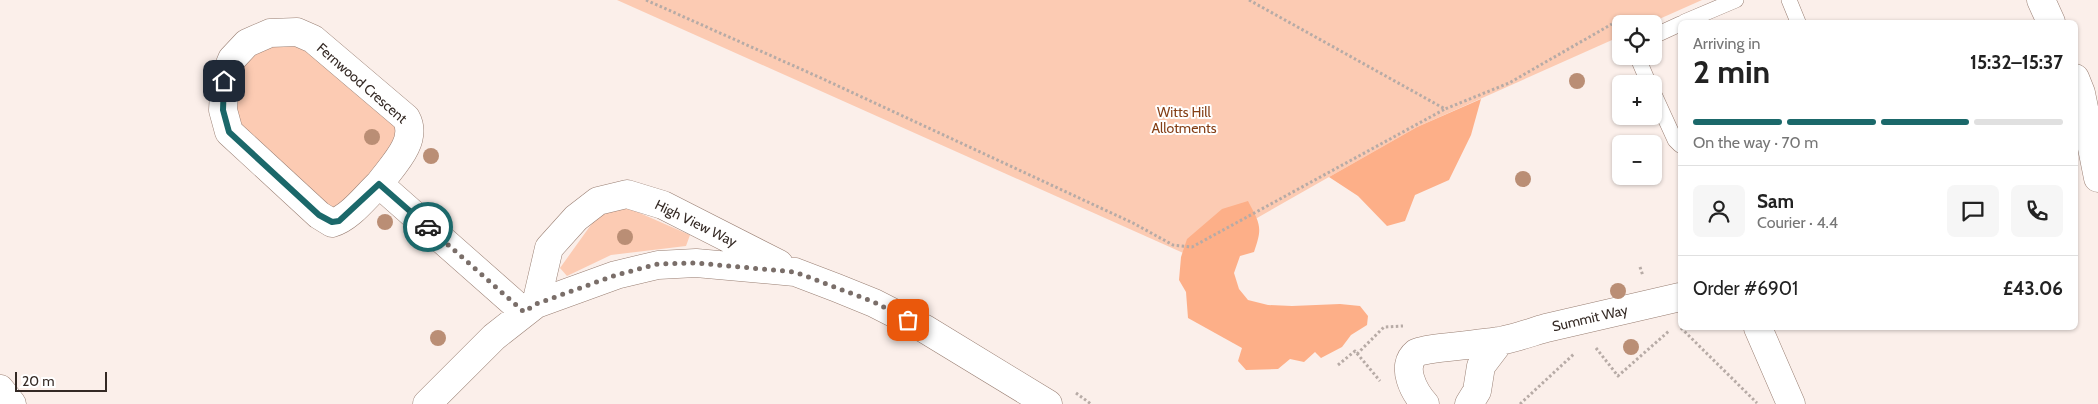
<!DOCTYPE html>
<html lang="en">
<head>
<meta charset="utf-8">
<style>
  body { margin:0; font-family:Cabin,sans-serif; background:#f6f6f6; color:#222; height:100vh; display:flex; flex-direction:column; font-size:19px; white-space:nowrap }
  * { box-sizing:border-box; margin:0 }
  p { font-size:16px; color:#767676 }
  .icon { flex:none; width:28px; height:28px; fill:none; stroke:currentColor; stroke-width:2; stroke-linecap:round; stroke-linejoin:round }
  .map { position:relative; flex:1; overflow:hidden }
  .sheet { position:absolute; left:1678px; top:20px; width:400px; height:310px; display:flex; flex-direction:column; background:#fff; border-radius:8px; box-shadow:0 1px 4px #0004 }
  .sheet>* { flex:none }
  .buttons { position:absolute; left:1612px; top:15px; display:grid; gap:10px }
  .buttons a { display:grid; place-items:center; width:50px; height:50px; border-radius:8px; background:#fff; box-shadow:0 1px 4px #0004; font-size:25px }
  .scale { position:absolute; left:15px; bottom:12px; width:92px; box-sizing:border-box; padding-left:5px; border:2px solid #342924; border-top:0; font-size:14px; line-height:18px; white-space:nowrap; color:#342924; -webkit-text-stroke:4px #fff; paint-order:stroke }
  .pin { position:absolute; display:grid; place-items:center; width:42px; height:42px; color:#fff; margin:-21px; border-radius:10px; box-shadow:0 2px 8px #0006 }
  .courier { position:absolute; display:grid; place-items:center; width:50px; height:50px; margin:-25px; border:4px solid #1b686a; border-radius:50%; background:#fff; color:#222; box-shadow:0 1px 6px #0007 }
  .head em { font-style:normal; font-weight:800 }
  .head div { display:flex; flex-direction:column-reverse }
  .head { display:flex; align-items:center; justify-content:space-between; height:85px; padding:0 15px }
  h1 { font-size:32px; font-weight:800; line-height:38px }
  .bar { display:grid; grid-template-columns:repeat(4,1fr); gap:8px 5px; align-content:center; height:60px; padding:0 15px }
  .bar i { height:6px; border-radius:4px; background:#e0e0e0 }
  .bar .selected { background:#1b686a }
  .bar p { grid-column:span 4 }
  .line { display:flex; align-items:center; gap:12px; padding:0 15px; border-top:1px solid #e0e0e0 }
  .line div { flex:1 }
  .round { display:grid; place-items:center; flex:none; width:52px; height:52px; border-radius:8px; background:#f6f6f6 }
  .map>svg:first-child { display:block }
  .green { fill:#fccbb3 }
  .forest { fill:#fdaf88 }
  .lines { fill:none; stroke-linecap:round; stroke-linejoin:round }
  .service-casing { stroke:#997f73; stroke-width:16 }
  .minor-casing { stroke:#997f73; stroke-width:29 }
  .path { stroke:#b7aba6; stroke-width:3; stroke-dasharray:2.5 2.5; stroke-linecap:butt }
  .service { stroke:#fff; stroke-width:15 }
  .minor { stroke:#fff; stroke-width:28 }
  .tree { fill:#ba8e75 }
  .done { stroke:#7a6e69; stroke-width:5; stroke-dasharray:0 9 }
  .route { stroke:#1b686a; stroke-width:6 }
  .labels { text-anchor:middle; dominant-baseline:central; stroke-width:4; stroke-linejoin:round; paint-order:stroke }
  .street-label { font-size:14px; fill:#342924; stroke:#fff }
  .park-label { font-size:14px; fill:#843f16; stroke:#fff }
</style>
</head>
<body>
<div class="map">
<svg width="2098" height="404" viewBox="0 0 2098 404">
  <rect width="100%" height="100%" fill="#fbefea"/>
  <path class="green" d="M617 0H1702L1648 24H1621V36L1417 127 1190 256Z
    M297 32 410 125 339 221 246 149 223 91 232 59Z
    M626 207 690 235 686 246 611 255 567 276 560 268 598 215Z"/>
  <path class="forest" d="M1481 99 1471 135 1449 180 1415 195 1405 221 1387 226 1358 196 1329 177 1417 127Z
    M1248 201C1260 224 1263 227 1254 252L1240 256 1234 273 1239 289 1248 300 1268 305 1292 306 1340 304 1360 306 1368 316 1367 325 1351 335 1342 347 1321 358 1315 352 1304 362 1290 359 1278 369 1246 370 1238 361 1242 348 1188 318 1186 292 1179 280 1181 257 1187 239 1222 209Z"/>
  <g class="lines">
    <defs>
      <path id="service" d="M1789 0 1798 22
        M1684 22 1736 0
        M1654 36 1680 24
        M1637 56 1649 84
        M1654 94 1675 140 1680 145"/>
      <path id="minor" d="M2041 0 2051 22
        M2075 78 2081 93 2098 178
        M379 184C392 166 419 141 406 118L313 39 297 32 270 33 247 43 232 59 225 76 223 110 229 132 319 215 332 223C350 218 366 196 379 184L524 312
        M536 304 549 248 576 218 598 201 627 194 663 205 779 264
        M1758 328 1791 404
        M0 389 12 404
        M427 404 494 337 536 304 616 275 658 265 696 263 795 272 837 288 874 303 925 329 1048 404
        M1425 404C1414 392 1400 366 1416 353 1422 348 1486 344 1499 341 1512 339 1532 332 1546 328 1591 318 1635 307 1680 297
        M1469 404 1477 391 1481 366 1500 341"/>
    </defs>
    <use href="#service" class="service-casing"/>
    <use href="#minor" class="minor-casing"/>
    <path class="path" d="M646 0 821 78 1133 223 1173 245 1192 247 1445 109
      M1249 0 1445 109 1509 83 1612 24
      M1640 267 1643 276
      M1681 328 1757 403
      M1596 348 1618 376 1669 331
      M1357 354 1384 327 1403 326
      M1338 365 1355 351 1380 381
      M1076 393 1091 404
      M1520 404 1575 353"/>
    <use href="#service" class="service"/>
    <use href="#minor" class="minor"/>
  </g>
  <g class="tree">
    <circle cx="1577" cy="81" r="8"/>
    <circle cx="372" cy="137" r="8"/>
    <circle cx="431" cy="156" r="8"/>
    <circle cx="1523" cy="179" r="8"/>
    <circle cx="385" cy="222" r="8"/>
    <circle cx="625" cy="237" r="8"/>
    <circle cx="1618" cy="291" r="8"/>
    <circle cx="438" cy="338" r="8"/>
    <circle cx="1631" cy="347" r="8"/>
  </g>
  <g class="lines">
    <path class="done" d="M428 227 524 312 536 304 616 275 658 264 696 263 795 272 874 302 908 320"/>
    <path class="route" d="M224 81 223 110 229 132 319 215 332 222 339 221 379 184 428 227"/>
  </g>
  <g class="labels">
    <g class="street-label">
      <text transform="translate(362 83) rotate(41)">Fernwood Crescent</text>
      <text transform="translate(696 223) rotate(26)">High View Way</text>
      <text transform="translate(1590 318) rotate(-13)">Summit Way</text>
    </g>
    <g class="park-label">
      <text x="1184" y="112">Witts Hill<tspan x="1184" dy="16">Allotments</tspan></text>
    </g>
  </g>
</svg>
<div class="buttons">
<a><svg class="icon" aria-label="locate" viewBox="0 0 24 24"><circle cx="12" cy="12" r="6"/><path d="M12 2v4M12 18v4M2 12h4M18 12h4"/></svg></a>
<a>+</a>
<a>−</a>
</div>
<div class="scale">20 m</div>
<div class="pin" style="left:908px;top:320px;background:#ea580c"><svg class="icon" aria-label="bag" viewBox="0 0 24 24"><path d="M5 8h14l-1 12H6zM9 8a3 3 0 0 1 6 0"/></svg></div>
<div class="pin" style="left:224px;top:81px;background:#1f2937"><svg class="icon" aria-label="home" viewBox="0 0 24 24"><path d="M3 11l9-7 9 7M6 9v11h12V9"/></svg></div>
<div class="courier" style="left:428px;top:227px"><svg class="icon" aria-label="car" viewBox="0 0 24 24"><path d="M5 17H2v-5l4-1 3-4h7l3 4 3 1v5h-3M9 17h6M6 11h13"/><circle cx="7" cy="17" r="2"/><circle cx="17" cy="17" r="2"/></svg></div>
<section class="sheet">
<div class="head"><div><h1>2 min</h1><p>Arriving in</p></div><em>15:32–15:37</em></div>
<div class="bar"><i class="selected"></i><i class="selected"></i><i class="selected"></i><i></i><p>On the way · 70 m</p></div>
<div class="line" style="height:90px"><a class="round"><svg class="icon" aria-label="person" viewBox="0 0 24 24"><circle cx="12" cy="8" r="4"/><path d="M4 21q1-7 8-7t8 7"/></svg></a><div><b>Sam</b><p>Courier · 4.4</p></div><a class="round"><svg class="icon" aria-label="chat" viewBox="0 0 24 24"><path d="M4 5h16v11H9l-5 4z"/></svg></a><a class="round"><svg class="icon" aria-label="phone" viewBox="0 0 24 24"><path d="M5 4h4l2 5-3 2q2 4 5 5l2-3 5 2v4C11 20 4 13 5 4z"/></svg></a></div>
<div class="line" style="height:65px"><div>Order #6901</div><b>£43.06</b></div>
</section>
</div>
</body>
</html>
